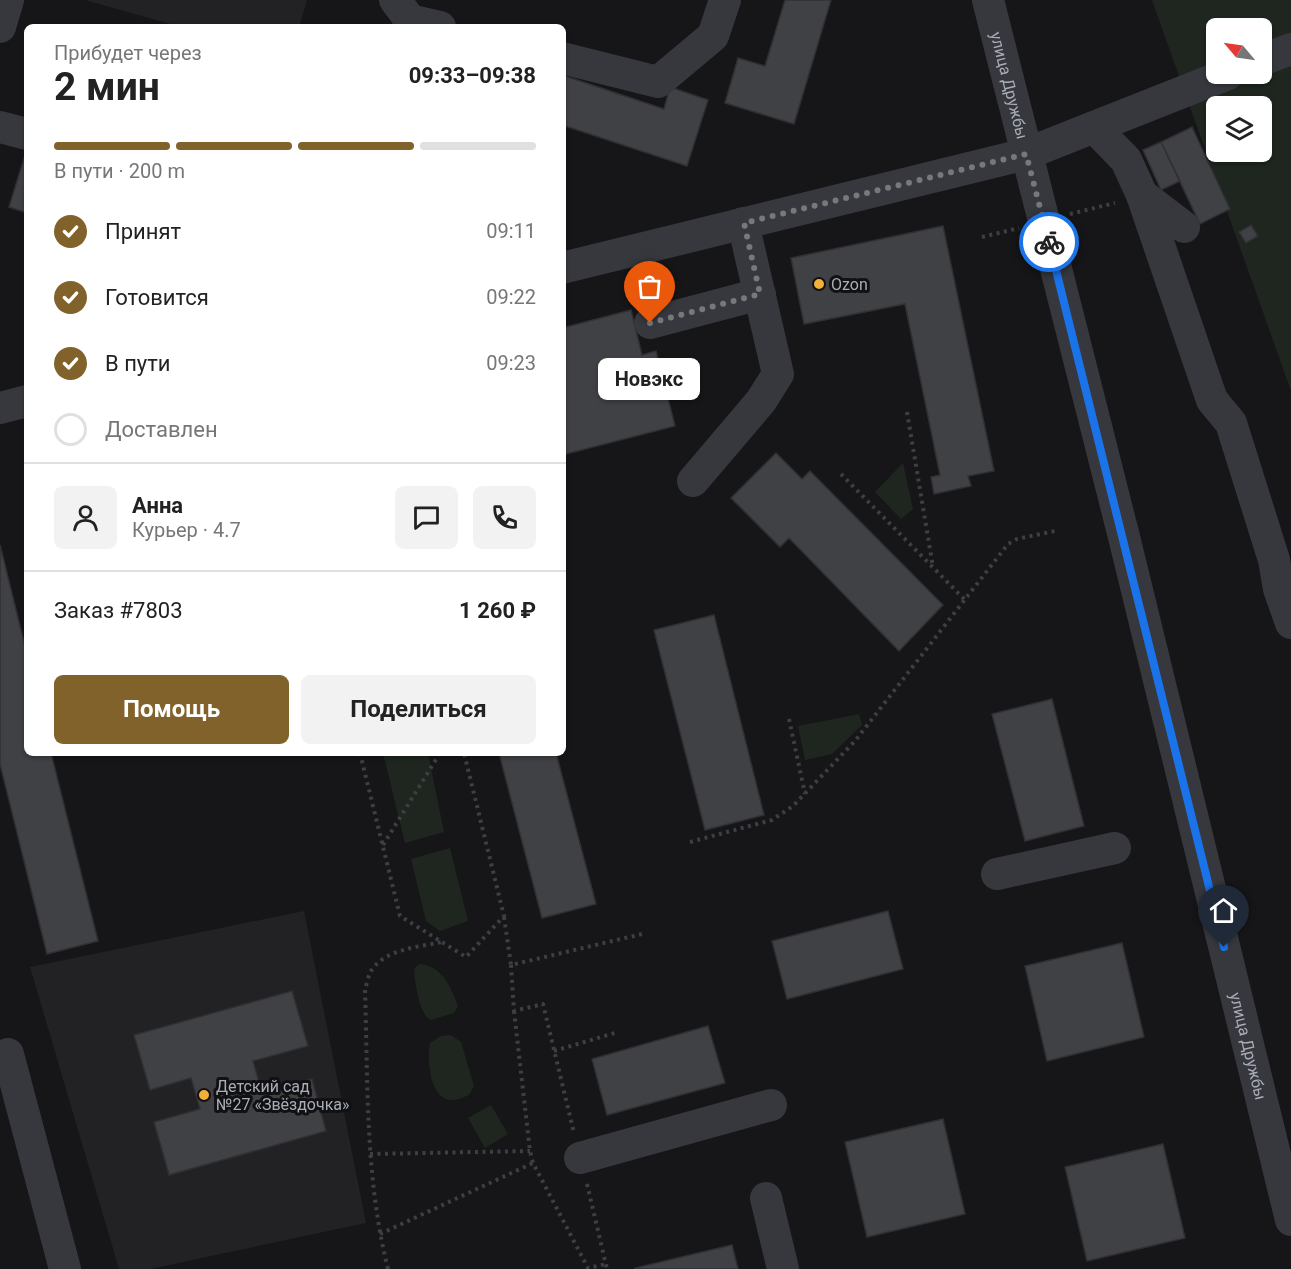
<!DOCTYPE html>
<html lang="ru">
<head>
<meta charset="utf-8">
<style>
  body { margin:0; font-family:Roboto,sans-serif; background:#f2f2f2; color:#222; height:100vh; display:flex; flex-direction:column; font-size:22px; white-space:nowrap }
  * { box-sizing:border-box; margin:0 }
  p { font-size:20px; color:#767676 }
  .icon { flex:none; width:33px; height:33px; fill:none; stroke:currentColor; stroke-width:2; stroke-linecap:round; stroke-linejoin:round }
  .map { position:relative; flex:1; overflow:hidden }
  .details { position:absolute; left:24px; top:24px; width:542px; height:732px; display:flex; flex-direction:column; background:#fff; border-radius:9px; box-shadow:0 2px 4px #0004 }
  .details>* { flex:none }
  .needle { width:39px; rotate:299deg }
  .fabs { position:absolute; left:1206px; top:18px; display:grid; gap:12px }
  .fabs a { display:grid; place-items:center; width:66px; height:66px; border-radius:9px; background:#fff; box-shadow:0 2px 4px #0004; font-size:30px }
  .pin { position:absolute; display:grid; place-items:center; width:51px; height:51px; color:#fff; margin:-62px -26px; border-radius:50% 50% 50% 0; rotate:-45deg; box-shadow:0 0 6px #0007 }
  .pin .icon { rotate:45deg }
  .courier { position:absolute; display:grid; place-items:center; width:60px; height:60px; margin:-30px; border:4px solid #1a73e8; border-radius:50%; background:#fff; color:#222; box-shadow:0 2px 8px #0007 }
  .bubble { position:absolute; height:42px; border-radius:9px; background:#fff; box-shadow:0 2px 4px #0004; font-size:20px; font-weight:700; line-height:42px; text-align:center }
  .head em { font-style:normal; font-weight:700 }
  .head div { display:flex; flex-direction:column-reverse }
  .head { display:flex; align-items:center; justify-content:space-between; height:102px; padding:0 30px }
  h1 { font-size:39px; font-weight:700; line-height:45px }
  .bar { display:grid; grid-template-columns:repeat(4,1fr); gap:9px 6px; align-content:center; height:72px; padding:0 30px }
  .bar i { height:8px; border-radius:4px; background:#e0e0e0 }
  .bar .on { background:#80622a }
  .bar p { grid-column:span 4 }
  .line { display:flex; align-items:center; gap:15px; padding:0 30px; border-top:2px solid #e0e0e0 }
  .line div { flex:1 }
  .round { display:grid; place-items:center; flex:none; width:63px; height:63px; border-radius:9px; background:#f2f2f2 }
  ol { padding:0 30px; list-style:none }
  li { display:flex; align-items:center; gap:18px; height:66px }
  li p { margin-inline-start:auto }
  li .icon { padding:6px; border-radius:50%; background:#80622a; color:#fff; stroke-width:4 }
  li:last-child { color:#767676 }
  li i { width:33px; height:33px; border:3px solid #e0e0e0; border-radius:50% }
  .cta { display:flex; gap:12px; margin-top:auto; padding:12px 30px }
  .cta a { flex:1; height:69px; border-radius:9px; background:#80622a; color:#fff; font-size:24px; font-weight:700; line-height:69px; text-align:center }
  .cta a+a { background:#f2f2f2; color:#222 }
  .map>svg:first-child { display:block }
  .built { fill:#222225 }
  .green { fill:#1e261f; fill-rule:evenodd }
  .building { fill:#404145; stroke:#303034; stroke-width:1.5 }
  .lines { fill:none; stroke-linecap:round; stroke-linejoin:round }
  .path { stroke:#3d3f44; stroke-width:4; stroke-dasharray:3 4.5; stroke-linecap:butt }
  .minor { stroke:#37383d; stroke-width:32 }
  .done { stroke:#757880; stroke-width:6; stroke-dasharray:0 10.8 }
  .route { stroke:#1a73e8; stroke-width:8 }
  .poi-dot { fill:#f2b134; stroke:#111113; stroke-width:2 }
  .labels { text-anchor:middle; dominant-baseline:central; stroke-width:6; stroke-linejoin:round; paint-order:stroke }
  .street-label { font-size:16px; fill:#a8adb8; stroke:#111113 }
  .poi-label { font-size:16px; fill:#a8adb8; stroke:#111113; text-anchor:start }
</style>
</head>
<body>
<div class="map">
<svg width="1291" height="1269" viewBox="0 0 1291 1269">
  <rect width="100%" height="100%" fill="#161618"/>
  <path class="built" d="M85 0H307L299 27H181Z
    M304 911 366 1223 150 1269H119L30 967Z"/>
  <path class="green" d="M1152 0H1291V391ZM1216 28H1262V74H1216ZM1216 106H1262V152H1216Z
    M903 463 913 509 901 519 875 492Z
    M859 714 862 725 832 754 805 760 798 726Z
    M383 753H428L444 832 405 843Z
    M450 848 468 921 440 931 426 921 411 859Z
    M419 964C443 966 450 986 458 1006L454 1013 431 1020C419 1015 415 982 414 969Z
    M451 1035 461 1042 474 1086 469 1095C462 1098 454 1102 446 1099 429 1092 427 1058 430 1043L441 1036Z
    M491 1105 508 1134 485 1148 468 1118Z"/>
  <path class="building" d="M785 0H831L794 124 725 103 738 58 765 66Z
    M562 75 664 109 670 87 708 100 687 166 562 125Z
    M1192 127 1230 209 1200 224 1161 142Z
    M1161 142 1180 181 1161 190 1143 150Z
    M26 152 27 153V213L9 207Z
    M1251 225 1258 236 1246 243 1239 232Z
    M943 226 994 471 968 476 971 486 934 494 931 477 940 475 905 304 804 324 791 258Z
    M631 310 642 355 656 351 675 426 562 455V328Z
    M776 453 802 479 810 471 943 605 899 651 789 538 780 547 731 498Z
    M0 545 27 654V753H51L98 941 47 954 0 764Z
    M714 615 764 815 705 830 654 630Z
    M1052 699 1084 826 1025 841 992 714Z
    M499 753H556L596 904 542 918Z
    M888 911 903 969 787 999 772 941Z
    M1122 943 1144 1037 1047 1061 1025 966Z
    M292 991 308 1046 253 1061 262 1093 312 1079 326 1131 169 1175 154 1122 200 1109 191 1078 150 1090 134 1035Z
    M708 1026 725 1083 607 1115 592 1059Z
    M943 1119 965 1214 867 1237 845 1142Z
    M1163 1144 1185 1238 1087 1261 1065 1167Z
    M732 1245 738 1269H635V1268Z"/>
  <g class="lines">
    <path class="path" d="M1070 214 1115 203
      M982 237 1019 228
      M907 412 933 567
      M841 474 965 600
      M789 719 805 794
      M360 753 400 916 466 957 504 916 464 753
      M690 842 772 820 793 806 855 741 1008 544 1017 539 1055 531
      M383 845 440 753
      M504 917 511 965 642 934
      M511 965 514 1011 543 1004 574 1133
      M514 1011 530 1151 533 1163 588 1268 606 1264
      M554 1051 618 1032
      M370 1154 530 1151
      M587 1184 607 1269
      M380 1234 533 1163
      M388 1269C365 1178 368 1083 365 989 367 984 368 976 371 971 385 949 418 947 442 942"/>
    <g class="minor">
      <path d="M395 0 410 20 408 27"/>
      <path id="s1" d="M988 0 1124 537 1291 1220"/>
      <path d="M410 20 440 27"/>
      <path d="M0 27 8 0"/>
      <path d="M562 58 658 82 713 36 725 0"/>
      <path d="M1262 60 1291 49"/>
      <path d="M0 127 27 134"/>
      <path d="M1094 127 1126 160 1142 195 1212 400 1231 423 1274 560 1279 589 1291 623"/>
      <path d="M1142 195 1184 227"/>
      <path d="M562 268 1026 154 1228 74"/>
      <path d="M650 323 760 294"/>
      <path d="M0 408 27 401"/>
      <path d="M693 481 761 401 778 374 743 223"/>
      <path d="M997 874 1115 848"/>
      <path d="M0 1057 8 1054 65 1269"/>
      <path d="M580 1158 771 1105"/>
      <path d="M766 1198 783 1269"/>
    </g>
  </g>
  <g class="lines">
    <path class="done" d="M650 323 760 294 744 223 1026 154 1049 242"/>
    <path class="route" d="M1049 242 1224 947"/>
  </g>
  <g class="poi-dot">
    <circle cx="819" cy="284" r="6"/>
    <circle cx="204" cy="1095" r="6"/>
  </g>
  <g class="labels">
    <g class="street-label">
      <text stroke="none"><textPath href="#s1" startOffset="88">улица Дружбы</textPath></text>
      <text stroke="none"><textPath href="#s1" startOffset="1078">улица Дружбы</textPath></text>
    </g>
    <g class="poi-label">
      <text x="831" y="284">Ozon</text>
      <text x="216" y="1086">Детский сад<tspan x="216" dy="18">№27 «Звёздочка»</tspan></text>
    </g>
  </g>
</svg>
<div class="fabs">
<a><svg class="needle" viewBox="-14 -14 28 28"><path d="M0-13l5 13h-10z" fill="#e53935"/><path d="M0 13l5-13h-10z" fill="#767676"/></svg></a>
<a><svg class="icon" aria-label="layers" viewBox="0 0 24 24"><path d="M12 4l9 5-9 5-9-5zM3 14l9 5 9-5"/></svg></a>
</div>
<div class="pin" style="left:650px;top:323px;background:#ea580c"><svg class="icon" aria-label="bag" viewBox="0 0 24 24"><path d="M5 8h14l-1 12H6zM9 8a3 3 0 0 1 6 0"/></svg></div>
<div class="pin" style="left:1224px;top:947px;background:#1f2937"><svg class="icon" aria-label="home" viewBox="0 0 24 24"><path d="M3 11l9-7 9 7M6 9v11h12V9"/></svg></div>
<div class="courier" style="left:1049px;top:242px"><svg class="icon" aria-label="bike" viewBox="0 0 24 24"><circle cx="6" cy="16" r="4"/><circle cx="18" cy="16" r="4"/><path d="M6 16l4-8h5l3 8M10 8l3 8H6M13 5h3"/></svg></div>
<div class="bubble" style="left:598px;top:358px;width:102px">Новэкс</div>
<section class="details">
<div class="head"><div><h1>2 мин</h1><p>Прибудет через</p></div><em>09:33–09:38</em></div>
<div class="bar"><i class="on"></i><i class="on"></i><i class="on"></i><i></i><p>В пути · 200 m</p></div>
<ol>
<li><svg class="icon" aria-label="check" viewBox="0 0 24 24"><path d="M5 12l5 5 9-10"/></svg>Принят<p>09:11</p></li>
<li><svg class="icon" aria-label="check" viewBox="0 0 24 24"><path d="M5 12l5 5 9-10"/></svg>Готовится<p>09:22</p></li>
<li><svg class="icon" aria-label="check" viewBox="0 0 24 24"><path d="M5 12l5 5 9-10"/></svg>В пути<p>09:23</p></li>
<li><i></i>Доставлен</li>
</ol>
<div class="line" style="height:108px"><a class="round"><svg class="icon" aria-label="person" viewBox="0 0 24 24"><circle cx="12" cy="8" r="4"/><path d="M4 21q1-7 8-7t8 7"/></svg></a><div><b>Анна</b><p>Курьер · 4.7</p></div><a class="round"><svg class="icon" aria-label="chat" viewBox="0 0 24 24"><path d="M4 5h16v11H9l-5 4z"/></svg></a><a class="round"><svg class="icon" aria-label="phone" viewBox="0 0 24 24"><path d="M5 4h4l2 5-3 2q2 4 5 5l2-3 5 2v4C11 20 4 13 5 4z"/></svg></a></div>
<div class="line" style="height:78px"><div>Заказ #7803</div><b>1 260 ₽</b></div>
<div class="cta"><a>Помощь</a><a>Поделиться</a></div>
</section>
</div>
</body>
</html>
